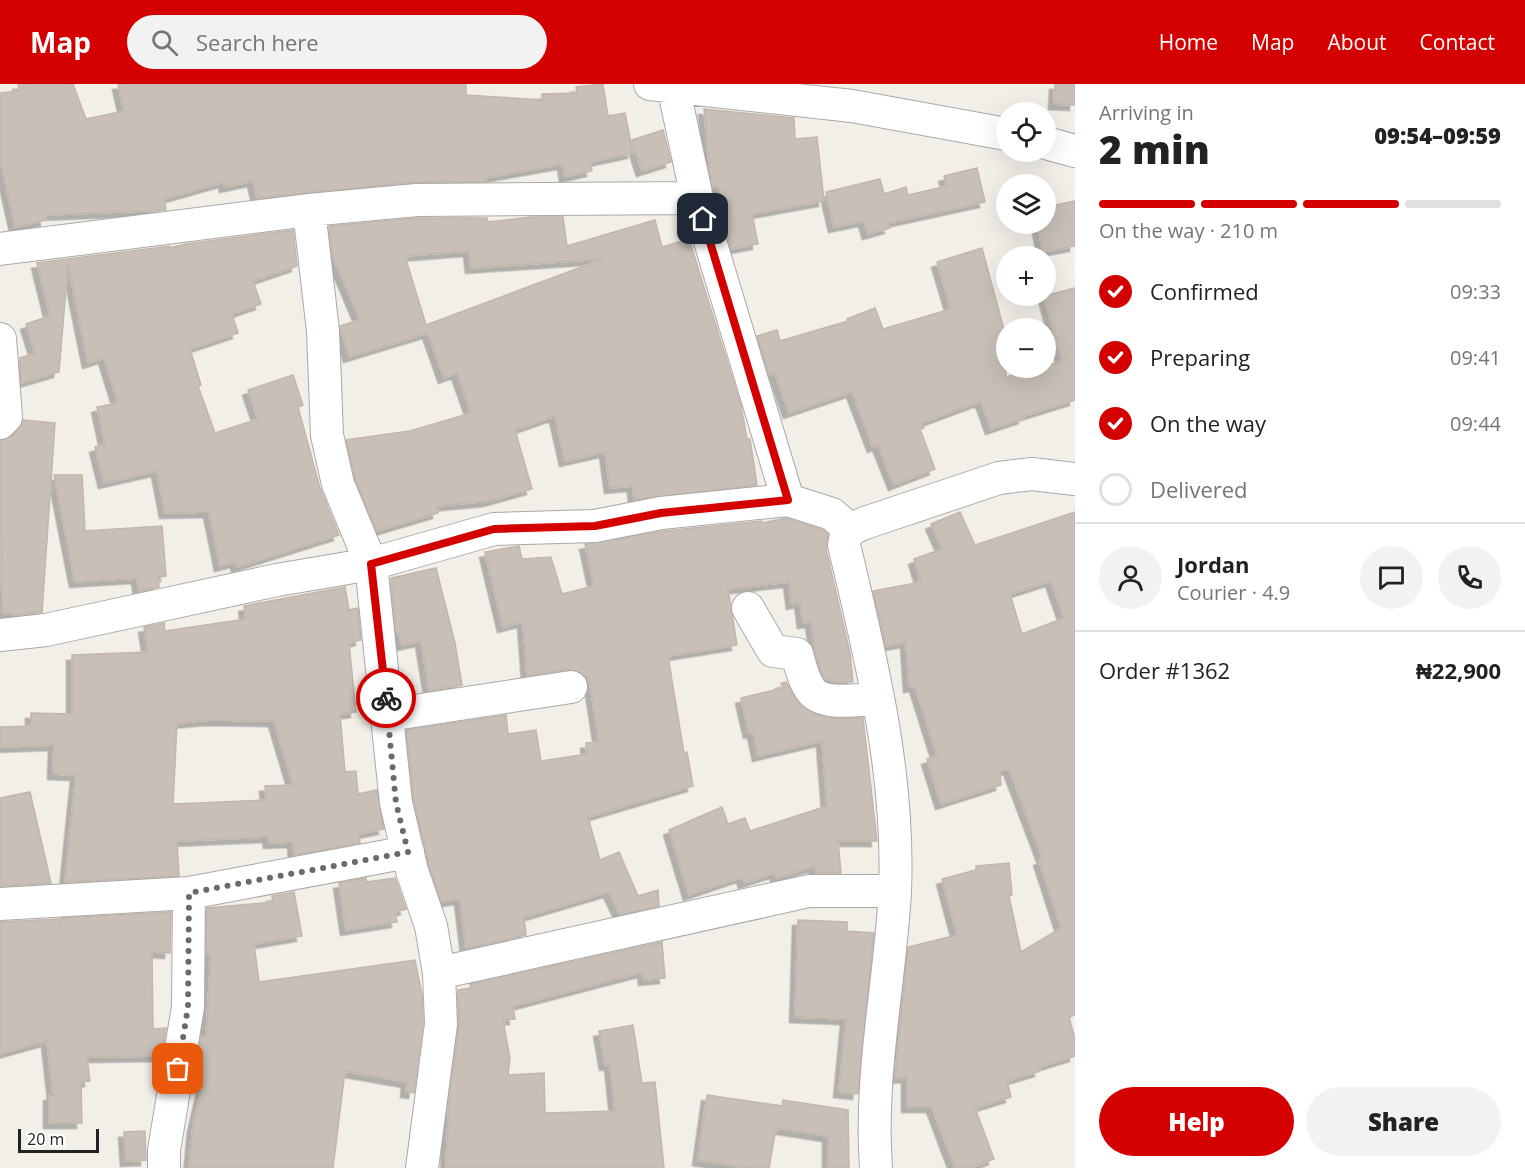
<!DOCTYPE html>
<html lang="en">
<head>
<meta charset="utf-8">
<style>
  body { margin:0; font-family:"Open Sans",sans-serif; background:#f2f2f2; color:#222; height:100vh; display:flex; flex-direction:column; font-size:22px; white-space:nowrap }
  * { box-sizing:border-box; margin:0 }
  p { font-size:20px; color:#767676 }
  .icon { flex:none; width:33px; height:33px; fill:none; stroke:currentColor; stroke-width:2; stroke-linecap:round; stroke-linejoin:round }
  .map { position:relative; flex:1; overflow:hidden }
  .panel { display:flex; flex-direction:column; background:#fff; width:450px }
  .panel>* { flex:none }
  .fabs { position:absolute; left:996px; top:18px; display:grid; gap:12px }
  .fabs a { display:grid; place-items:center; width:60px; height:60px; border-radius:50%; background:#fff; box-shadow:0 6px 24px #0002; font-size:30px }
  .scale { position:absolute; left:18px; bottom:15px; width:81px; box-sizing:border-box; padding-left:6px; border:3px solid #222; border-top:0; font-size:16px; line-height:21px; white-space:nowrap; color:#222; -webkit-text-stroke:4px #fff; paint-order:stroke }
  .pin { position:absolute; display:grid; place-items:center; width:51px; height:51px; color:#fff; margin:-26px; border-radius:12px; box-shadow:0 3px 9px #0006 }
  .courier { position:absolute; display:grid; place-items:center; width:60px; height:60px; margin:-30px; border:4px solid #d40000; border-radius:50%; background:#fff; color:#222; box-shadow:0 2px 8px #0007 }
  .headline em { font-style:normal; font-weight:800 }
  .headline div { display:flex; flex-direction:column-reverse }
  .headline { display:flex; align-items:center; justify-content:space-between; height:102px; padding:0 24px }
  h1 { font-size:39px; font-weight:800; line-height:45px }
  .bar { display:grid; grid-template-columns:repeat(4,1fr); gap:9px 6px; align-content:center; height:72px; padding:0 24px }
  .bar i { height:8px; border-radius:4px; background:#e0e0e0 }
  .bar .current { background:#d40000 }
  .bar p { grid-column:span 4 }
  .line { display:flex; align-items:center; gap:15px; padding:0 24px; border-top:2px solid #e0e0e0 }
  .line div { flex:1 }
  .round { display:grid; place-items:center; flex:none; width:63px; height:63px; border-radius:32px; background:#f2f2f2 }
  ol { padding:0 24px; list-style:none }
  li { display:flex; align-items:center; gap:18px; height:66px }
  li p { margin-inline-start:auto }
  li .icon { padding:6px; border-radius:50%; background:#d40000; color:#fff; stroke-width:4 }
  li:last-child { color:#767676 }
  li i { width:33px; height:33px; border:3px solid #e0e0e0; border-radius:50% }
  .button { display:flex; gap:12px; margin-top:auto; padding:12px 24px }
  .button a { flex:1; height:69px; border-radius:36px; background:#d40000; color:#fff; font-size:24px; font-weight:800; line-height:69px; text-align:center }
  .button a+a { background:#f2f2f2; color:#222 }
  header { display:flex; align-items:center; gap:36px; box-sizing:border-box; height:84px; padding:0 30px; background:#d40000; color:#fff }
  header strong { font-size:28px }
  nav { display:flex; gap:33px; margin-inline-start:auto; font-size:21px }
  .search { width:420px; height:54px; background:#f2f2f2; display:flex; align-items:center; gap:15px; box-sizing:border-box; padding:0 21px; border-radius:33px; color:#767676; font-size:22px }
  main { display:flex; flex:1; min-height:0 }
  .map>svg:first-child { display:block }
  .building { fill:#c7bfb8; stroke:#c4b6ab; stroke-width:1.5; fill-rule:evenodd; filter:url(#shadow) }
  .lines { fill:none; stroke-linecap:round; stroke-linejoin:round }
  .street-casing { stroke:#a9a9a9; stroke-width:34 }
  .street { stroke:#fff; stroke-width:32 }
  .done { stroke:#6b6a68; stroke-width:6; stroke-dasharray:0 10.8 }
  .route { stroke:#d40000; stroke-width:8 }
</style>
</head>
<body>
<header>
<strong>Map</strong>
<div class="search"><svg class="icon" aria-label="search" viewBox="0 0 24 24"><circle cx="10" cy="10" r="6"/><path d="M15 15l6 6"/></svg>Search here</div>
<nav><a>Home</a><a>Map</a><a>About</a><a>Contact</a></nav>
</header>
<main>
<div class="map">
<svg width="1075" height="1084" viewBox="0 0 1075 1084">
  <defs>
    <filter id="shadow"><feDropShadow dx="-5.5" dy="5.5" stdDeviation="0" flood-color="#0004"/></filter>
  </defs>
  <rect width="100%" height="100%" fill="#f2efe9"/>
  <path class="building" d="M18 0H73L86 35 124 27 118 0H466V11L542 16V10L577 9 576 3 603 0 608 32 625 29 633 69 590 78 592 87 565 93 563 80 484 94 485 98H415L257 114 253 97 225 103 224 98 164 115 166 126 45 131 46 136 15 143 0 75V9L19 7Z
    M1055 0H1075V21L1054 20Z
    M704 25 794 34 795 55 817 53 824 117 752 130 758 160 731 165 725 144 719 102H713L710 90Z
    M663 46 671 78 642 87 632 56Z
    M977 84 985 118 888 139 890 144 868 150 864 137 834 143 826 108 880 95 884 110 906 103 908 111 947 102 944 92Z
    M1075 117V162L1043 168 1037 140H1046V123Z
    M532 133H563L567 162 655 136 662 163 689 155 741 322 747 355H750L757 401 634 416 633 402 610 404 605 368 565 377 555 332 515 346 532 405 489 417 437 422 438 429 377 447 355 395 346 356 410 347 471 329 457 289 444 294 428 249 349 273 340 242 360 236 332 170 329 142 418 134H487L488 138ZM469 167 471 184 603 175 426 241 405 172Z
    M293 146 297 182 253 197 261 220 232 230 238 249 190 265 201 301 198 302 215 349 258 335 248 306 293 291 303 321 298 323 320 404 339 451 237 483 236 478 220 482 209 428 165 429 157 387 104 399 95 363 105 360 97 323 118 319 104 274 88 279 68 180 59 288 21 299 20 274 35 269 26 240 50 232 37 179 170 162V164L186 160Z
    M982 164 1006 253V293L1062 277 1044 212 1075 204V316L1023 332 1024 334 991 345 981 317 922 339 924 344 920 345 935 385 894 401 878 361 873 363 852 308 789 329 775 289 769 291 757 252 777 246 780 257 848 237 847 235 875 224 883 245 951 225 937 178Z
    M23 336 55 339 42 528 19 531 2 529 0 356 13 352Z
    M54 391H82L85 447 162 442 166 492 158 493 159 503 139 507 137 494 75 498Z
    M960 428 975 461 1075 428V931L1069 933 1075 955V972L1039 983 1040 987 1007 997 1011 1013 975 1024 994 1075 971 1084H955L932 1023H907V993L895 994 908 863 957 851 942 795 976 786V782L1009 779 1012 811 1009 812 1021 868 1061 844 1039 776 1043 775 1009 685 1000 687 1001 701 941 720 927 675 937 672 915 602 909 603 906 558 886 562 873 507 921 498 914 475 942 465 931 440ZM1051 497 1064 534 1022 550 1010 510Z
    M786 434 823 446 828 450 826 465 850 569 853 598H834L824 594 816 570 811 538 803 539 800 518 792 520 789 498 728 505 737 561 668 572 684 669 687 668 693 702 588 733 600 776 619 768 638 812 658 806 659 822 620 831 609 808 524 833 526 851 466 865 460 815 442 818 429 782 414 716 406 646 506 631 508 650 536 646 541 677 587 670 586 659 599 658 589 593 569 585 527 592 523 538 503 543 485 468 519 462 522 475 551 473 562 510 594 502 585 460 664 447 762 437V439Z
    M436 484 455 559 462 601 429 606 421 557 402 561 399 550H396L391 494Z
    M345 503 349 526 358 524 361 556 349 559 356 628 340 630 345 688 356 687 358 710 377 706 384 745 359 750 360 759 294 771 293 758 269 759 268 753 177 757 179 792 65 798 76 691 53 690 54 661 0 663V643L31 642V629L72 630V571L148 568 144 543 164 539 165 547 246 535 244 522ZM211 636 274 637 293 701 265 702 266 716 173 720 177 639Z
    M786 598 797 617 815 630 830 634H863L877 757H838L841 789H816L815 782 777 794 775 789 744 799 742 793 689 811 669 746 722 723 728 740 745 734 750 747 827 722 822 657 758 672 753 648 749 649 741 614 783 604 781 599Z
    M30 708 51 799 0 802V714Z
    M366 794V798L395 794 406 825 395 828 397 838 346 846 339 799Z
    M294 808 302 852 254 860 259 898 415 876 422 911 423 939 414 1009 406 1008 407 998 345 987 333 1084H189L193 1042 203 999 197 998 201 971H198L201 953H206L211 871 206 870 207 824 273 818 272 812Z
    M171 828 170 869 152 868 153 945 166 944 162 972 87 973 90 997 81 998 82 1039H49V1011H53L47 957 0 970V838L59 835 60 839 61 834Z
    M798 836 847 838V847L874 849 858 1010 839 1008 846 935 795 933Z
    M662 858 665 894 644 896 643 888 513 922 515 935 503 936 510 974 508 991 544 989 545 1029 615 1027 610 980 605 981 599 947 633 941 642 999 655 998 664 1084H446L449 1014 459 942 458 906 471 904 470 900Z
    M707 1011 782 1022 783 1016 848 1026 849 1084H828V1052L776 1044 769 1084H749L698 1076Z
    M145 1047 146 1076 126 1077 124 1048Z"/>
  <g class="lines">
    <defs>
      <path id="street" d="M650 0 852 22 1006 50
        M673 2 697 114 788 416
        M1046 59 1075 67
        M309 126 323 247 327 351 338 400 371 480 396 719 412 787 431 842 439 889 441 940 422 1084
        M0 165 309 126 417 116 697 114
        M0 255 6 333 0 339
        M748 524 773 567 797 570C800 581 803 595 810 605 821 623 860 615 878 615
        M0 551 46 546 277 496 371 480 494 445 595 442 661 429 788 416 832 430 850 446
        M388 631 571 603
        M0 820 189 809
        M439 889 809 807H895
        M164 1084V1066L188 923 189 809 408 768
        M876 1084C869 991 890 900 895 807 900 690 871 574 844 461 845 447 853 444 865 439L999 394 1032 390 1075 395"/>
    </defs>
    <use href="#street" class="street-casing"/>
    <use href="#street" class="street"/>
  </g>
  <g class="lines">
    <path class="done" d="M178 985 188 923 189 809 408 768 396 719 386 614"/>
    <path class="route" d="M386 614 371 480 494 445 595 442 661 429 788 416 703 135"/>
  </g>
</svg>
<div class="fabs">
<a><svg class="icon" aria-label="locate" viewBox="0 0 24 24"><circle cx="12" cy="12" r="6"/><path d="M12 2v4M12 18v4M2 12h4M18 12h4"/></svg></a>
<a><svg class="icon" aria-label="layers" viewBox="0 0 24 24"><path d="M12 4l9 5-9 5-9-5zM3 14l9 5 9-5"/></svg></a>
<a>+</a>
<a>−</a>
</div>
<div class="scale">20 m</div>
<div class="pin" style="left:178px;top:985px;background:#ea580c"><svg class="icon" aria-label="bag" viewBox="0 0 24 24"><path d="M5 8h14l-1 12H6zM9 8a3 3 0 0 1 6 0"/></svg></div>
<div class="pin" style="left:703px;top:135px;background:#1f2937"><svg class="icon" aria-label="home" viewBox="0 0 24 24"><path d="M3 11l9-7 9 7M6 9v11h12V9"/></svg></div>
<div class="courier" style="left:386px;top:614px"><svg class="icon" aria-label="bike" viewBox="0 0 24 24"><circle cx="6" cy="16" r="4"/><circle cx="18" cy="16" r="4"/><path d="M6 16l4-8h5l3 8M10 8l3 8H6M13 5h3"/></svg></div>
</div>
<section class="panel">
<div class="headline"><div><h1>2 min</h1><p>Arriving in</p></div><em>09:54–09:59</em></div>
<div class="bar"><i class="current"></i><i class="current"></i><i class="current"></i><i></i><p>On the way · 210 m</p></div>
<ol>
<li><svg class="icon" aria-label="check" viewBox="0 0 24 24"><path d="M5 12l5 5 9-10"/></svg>Confirmed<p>09:33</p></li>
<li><svg class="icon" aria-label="check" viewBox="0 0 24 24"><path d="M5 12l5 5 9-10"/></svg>Preparing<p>09:41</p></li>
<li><svg class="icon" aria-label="check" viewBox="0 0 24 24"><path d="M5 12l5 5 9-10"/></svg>On the way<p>09:44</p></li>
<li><i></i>Delivered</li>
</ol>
<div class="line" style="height:108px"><a class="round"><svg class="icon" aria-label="person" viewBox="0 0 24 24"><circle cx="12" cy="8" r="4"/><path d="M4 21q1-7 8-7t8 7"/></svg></a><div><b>Jordan</b><p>Courier · 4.9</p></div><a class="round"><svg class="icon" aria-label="chat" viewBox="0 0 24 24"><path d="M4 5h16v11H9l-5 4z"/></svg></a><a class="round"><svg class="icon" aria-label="phone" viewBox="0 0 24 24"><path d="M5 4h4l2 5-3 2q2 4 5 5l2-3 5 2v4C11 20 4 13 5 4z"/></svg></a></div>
<div class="line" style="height:78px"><div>Order #1362</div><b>₦22,900</b></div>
<div class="button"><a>Help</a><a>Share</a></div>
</section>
</main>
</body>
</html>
